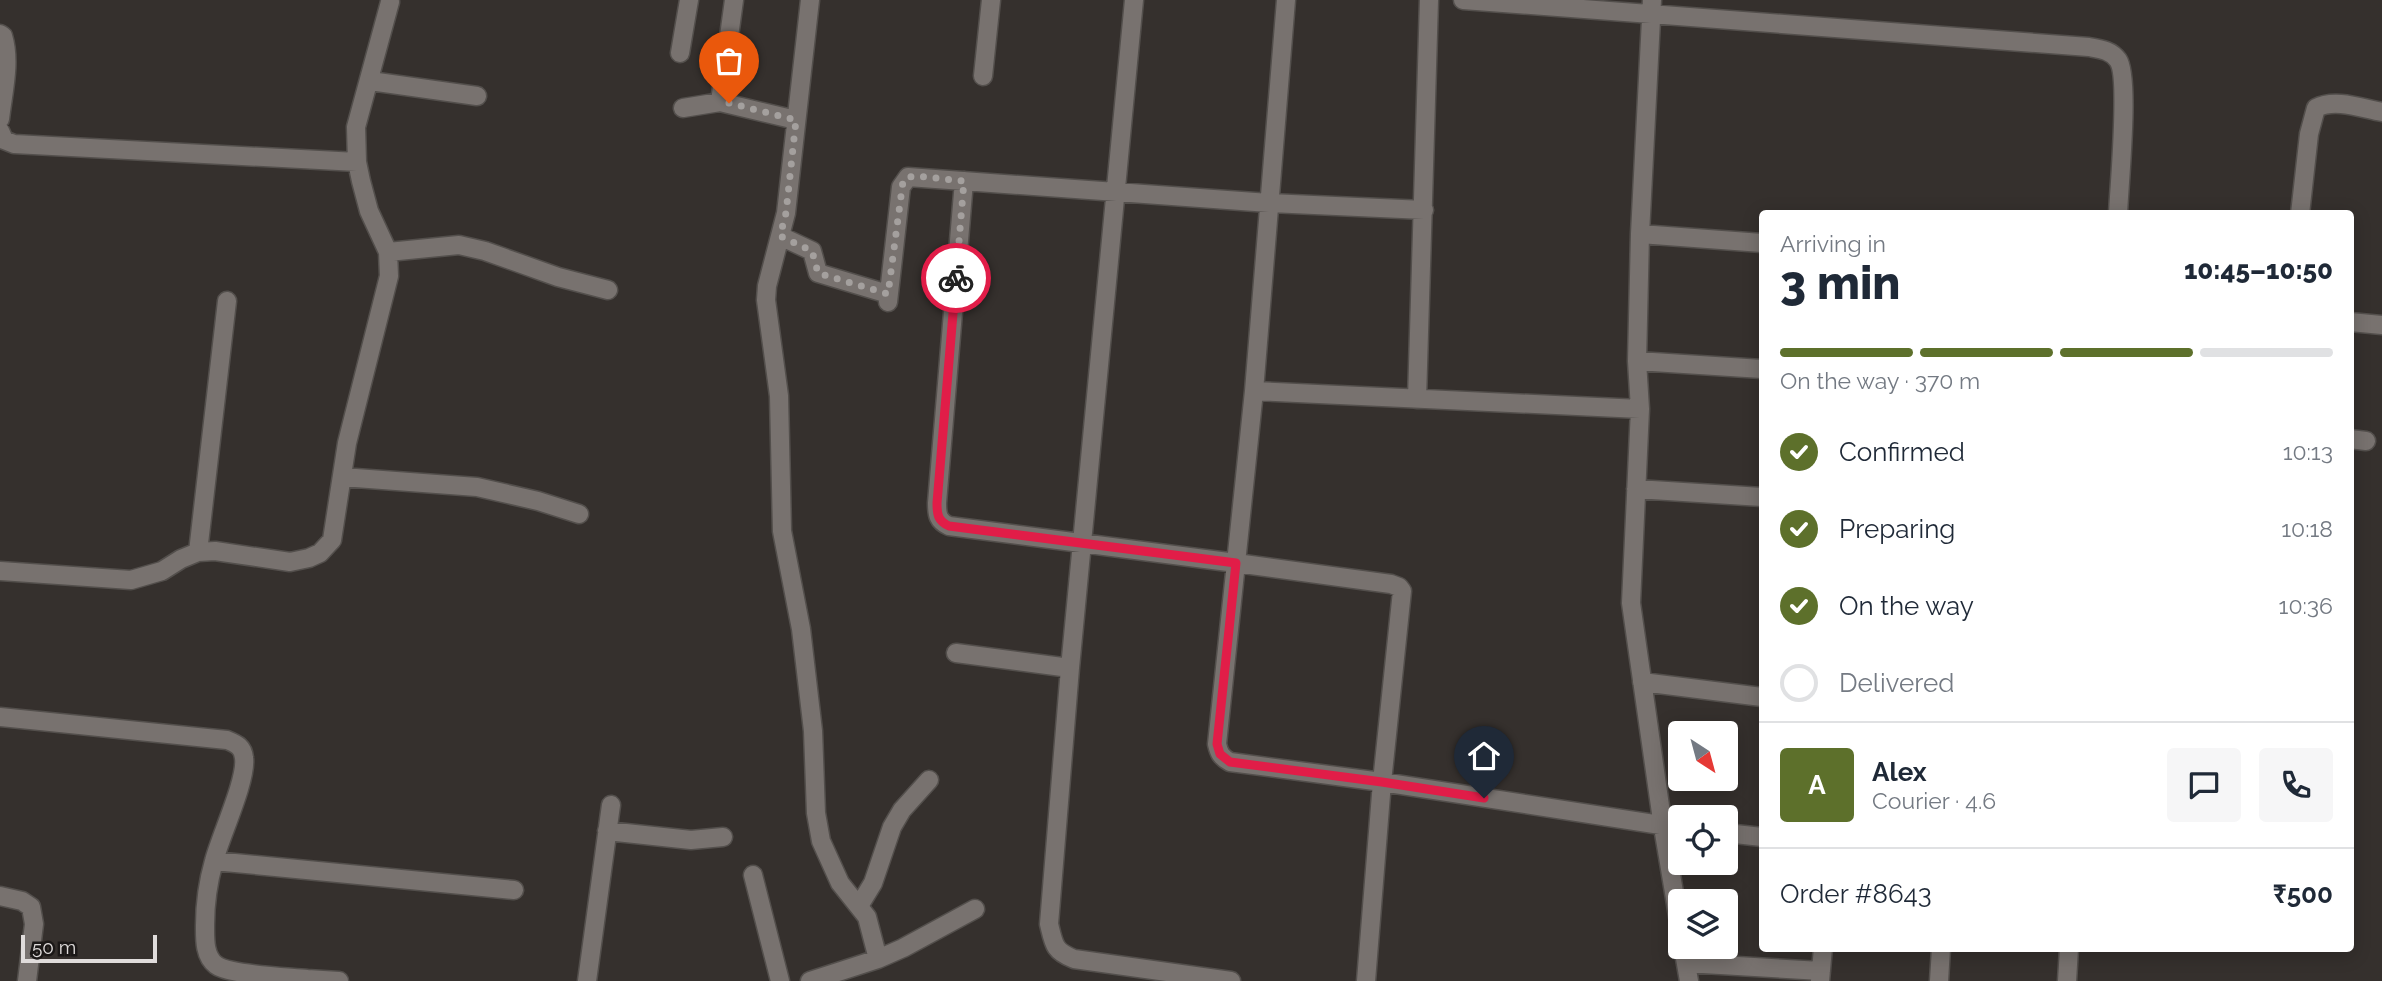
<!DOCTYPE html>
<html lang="en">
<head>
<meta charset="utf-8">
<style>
  body { margin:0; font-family:Raleway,sans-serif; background:#f6f6f7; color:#1f2937; height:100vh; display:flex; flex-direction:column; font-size:26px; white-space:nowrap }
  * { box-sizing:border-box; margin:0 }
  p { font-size:23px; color:#747a83 }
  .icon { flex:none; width:38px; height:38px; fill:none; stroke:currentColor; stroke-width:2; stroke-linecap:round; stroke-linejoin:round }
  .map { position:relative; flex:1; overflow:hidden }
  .details { position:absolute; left:1759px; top:210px; width:595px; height:742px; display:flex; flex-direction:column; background:#fff; border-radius:7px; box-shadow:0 4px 18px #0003 }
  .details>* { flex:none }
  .needle { width:46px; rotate:144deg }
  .controls { position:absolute; left:1668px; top:721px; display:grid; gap:14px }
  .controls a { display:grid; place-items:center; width:70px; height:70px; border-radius:7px; background:#fff; box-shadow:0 4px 18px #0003; font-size:35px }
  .scale { position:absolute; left:21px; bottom:18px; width:136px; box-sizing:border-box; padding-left:7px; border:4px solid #e0dcdb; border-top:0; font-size:19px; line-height:24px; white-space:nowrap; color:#e0dcdb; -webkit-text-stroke:5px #1b1817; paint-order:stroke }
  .pin { position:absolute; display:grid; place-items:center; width:60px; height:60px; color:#fff; margin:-72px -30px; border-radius:50% 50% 50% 0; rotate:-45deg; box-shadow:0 0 7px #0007 }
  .pin .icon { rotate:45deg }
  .courier { position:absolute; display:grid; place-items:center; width:70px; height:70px; margin:-35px; border:5px solid #e11d48; border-radius:50%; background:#fff; color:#222; box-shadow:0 2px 9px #0007 }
  .head em { font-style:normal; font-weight:800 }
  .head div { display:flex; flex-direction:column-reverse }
  .head { display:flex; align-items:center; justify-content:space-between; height:119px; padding:0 21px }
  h1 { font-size:46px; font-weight:800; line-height:52px }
  .bar { display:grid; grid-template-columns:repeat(4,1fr); gap:10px 7px; align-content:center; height:84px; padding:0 21px }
  .bar i { height:9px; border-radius:5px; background:#e0e1e3 }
  .bar .selected { background:#5d702b }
  .bar p { grid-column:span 4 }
  .line { display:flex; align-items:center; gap:18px; padding:0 21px; border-top:2px solid #e0e1e3 }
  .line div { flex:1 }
  .round { display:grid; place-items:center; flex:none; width:74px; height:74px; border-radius:7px; background:#f6f6f7 }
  ol { padding:0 21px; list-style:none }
  li { display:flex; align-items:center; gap:21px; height:77px }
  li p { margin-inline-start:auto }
  li .icon { padding:7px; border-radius:50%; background:#5d702b; color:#fff; stroke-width:4 }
  li:last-child { color:#747a83 }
  li i { width:38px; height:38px; border:4px solid #e0e1e3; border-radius:50% }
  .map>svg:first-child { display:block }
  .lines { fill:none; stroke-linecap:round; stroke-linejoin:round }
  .minor-casing { stroke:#534f4c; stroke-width:21 }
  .minor { stroke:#78726f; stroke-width:18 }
  .done { stroke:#a4a09e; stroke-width:7; stroke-dasharray:0 12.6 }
  .route { stroke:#e11d48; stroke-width:9 }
</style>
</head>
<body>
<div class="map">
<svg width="2382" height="981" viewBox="0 0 2382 981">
  <rect width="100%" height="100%" fill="#35302d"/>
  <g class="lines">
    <defs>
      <path id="minor" d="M810 0 786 213 767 286 766 300 779 396 782 531 801 629 813 731 816 813 821 841 840 883 867 917 878 959 810 981
        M1134 0 1070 668 1049 924C1054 945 1054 951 1074 959L1231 981
        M1463 0 2089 47C2100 49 2111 50 2118 60 2130 77 2119 186 2118 214
        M1652 0 1640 234 1637 361 1640 409 1631 603 1663 827 1680 928
        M0 34 3 36C11 62 3 92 0 119
        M680 53 689 0
        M983 76 991 0
        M370 81 477 96
        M720 102 734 0
        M683 108 720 102 796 120
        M0 131 4 140 14 144 357 162
        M964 181 937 503C937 515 938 521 949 526L1236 563 1254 391 1640 409
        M2300 214 2309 134 2316 108C2335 98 2361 108 2382 112
        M1640 234 1762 243
        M780 236 812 251 818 273 888 294
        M388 252 459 245 485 251 558 277 608 290
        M888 302 901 187 908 177 1269 203 1424 210
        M2350 322 2382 325
        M1637 361 1762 369
        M1254 391 1286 0
        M1417 399 1429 0
        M2350 439 2366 441
        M342 477 477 487 538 501 579 514
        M1636 489 1762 497
        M198 552 227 301
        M0 571 131 580 162 571 181 559 198 552 215 551 290 562 309 558 320 553 332 540 347 443 389 276 388 252 369 211 361 181 357 162 356 127 390 2
        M956 653 1070 668
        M1642 682 1762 697
        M0 717 227 740C237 744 243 747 244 758 247 780 220 837 214 861 208 882 205 904 205 925 205 938 204 956 216 965 229 975 288 977 307 979L306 981
        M607 831 691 840 723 837
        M1726 833 1762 837
        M214 861 514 890
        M753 875 780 981
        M0 896 22 901 31 907 34 924 27 981
        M859 906 873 883 892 827 902 810 929 780
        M1683 947 1689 981
        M878 959 903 948 975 909
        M1686 963 1821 971
        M307 979 339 981
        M587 981 611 805
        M1366 981 1382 782 1402 591 1399 587 1391 584 1236 563 1217 744C1219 753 1221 757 1230 762L1382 782 1680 828
        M1820 981 1823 948
        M1939 981 1941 948
        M2067 981 2069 948"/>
    </defs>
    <use href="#minor" class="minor-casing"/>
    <use href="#minor" class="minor"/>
  </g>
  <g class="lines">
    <path class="done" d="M729 103 796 120 786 213 780 236 812 251 818 273 888 294 903 181 908 177 916 176 964 181 956 278"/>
    <path class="route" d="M956 278 937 503C937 515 938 521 949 526L1236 563 1217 744 1220 754 1230 762 1382 782 1484 798"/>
  </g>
</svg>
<div class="controls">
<a><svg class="needle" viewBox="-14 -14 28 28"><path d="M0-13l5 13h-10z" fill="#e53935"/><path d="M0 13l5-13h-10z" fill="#747a83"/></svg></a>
<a><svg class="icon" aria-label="locate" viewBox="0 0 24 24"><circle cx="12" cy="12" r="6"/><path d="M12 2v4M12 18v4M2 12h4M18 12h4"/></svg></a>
<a><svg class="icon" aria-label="layers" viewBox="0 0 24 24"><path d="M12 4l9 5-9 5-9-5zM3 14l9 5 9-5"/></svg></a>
</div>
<div class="scale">50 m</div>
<div class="pin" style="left:729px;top:103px;background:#ea580c"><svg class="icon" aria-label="bag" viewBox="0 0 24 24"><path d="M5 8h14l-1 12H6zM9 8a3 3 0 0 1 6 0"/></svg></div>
<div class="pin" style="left:1484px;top:798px;background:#1f2937"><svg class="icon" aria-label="home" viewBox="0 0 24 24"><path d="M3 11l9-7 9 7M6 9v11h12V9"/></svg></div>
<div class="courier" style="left:956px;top:278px"><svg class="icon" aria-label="bike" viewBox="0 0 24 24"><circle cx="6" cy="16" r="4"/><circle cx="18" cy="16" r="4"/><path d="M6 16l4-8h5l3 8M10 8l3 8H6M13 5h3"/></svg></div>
<section class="details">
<div class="head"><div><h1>3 min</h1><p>Arriving in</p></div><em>10:45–10:50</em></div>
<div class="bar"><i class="selected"></i><i class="selected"></i><i class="selected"></i><i></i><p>On the way · 370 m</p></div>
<ol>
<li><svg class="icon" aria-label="check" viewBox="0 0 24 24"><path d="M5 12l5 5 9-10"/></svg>Confirmed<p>10:13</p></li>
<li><svg class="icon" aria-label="check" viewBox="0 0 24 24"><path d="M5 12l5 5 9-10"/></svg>Preparing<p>10:18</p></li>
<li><svg class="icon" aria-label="check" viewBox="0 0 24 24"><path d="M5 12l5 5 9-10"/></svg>On the way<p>10:36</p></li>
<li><i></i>Delivered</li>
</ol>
<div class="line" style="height:126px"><b class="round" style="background:#5d702b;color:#fff">A</b><div><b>Alex</b><p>Courier · 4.6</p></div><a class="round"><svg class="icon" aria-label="chat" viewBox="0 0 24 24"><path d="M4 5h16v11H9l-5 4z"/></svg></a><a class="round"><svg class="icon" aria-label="phone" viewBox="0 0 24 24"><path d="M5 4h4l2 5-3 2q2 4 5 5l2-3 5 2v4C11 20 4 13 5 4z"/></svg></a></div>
<div class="line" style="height:91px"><div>Order #8643</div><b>₹500</b></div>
</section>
</div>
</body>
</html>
